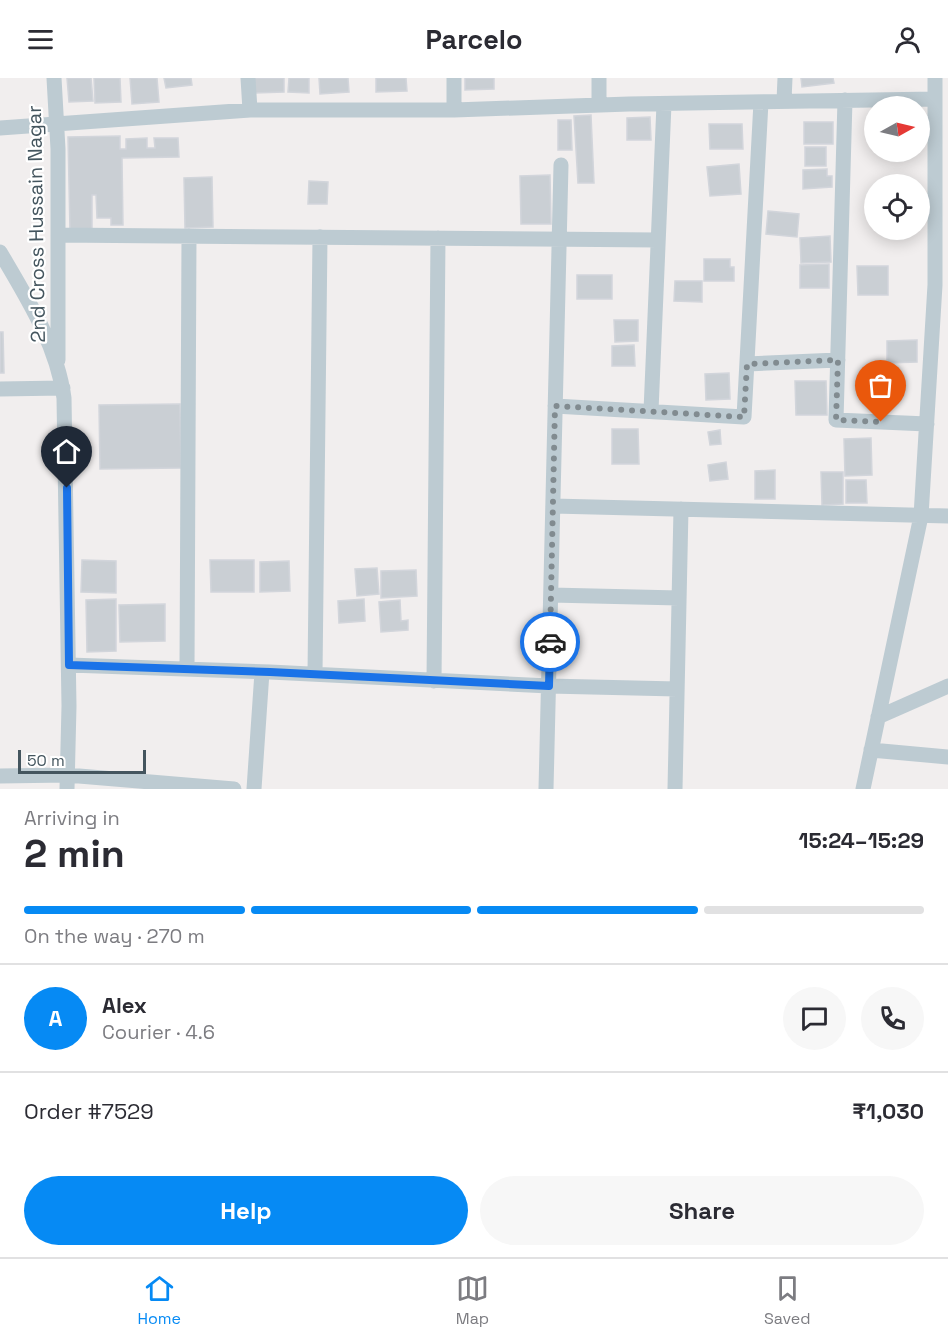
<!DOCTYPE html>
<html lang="en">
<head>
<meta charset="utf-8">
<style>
  body { margin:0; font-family:"Space Grotesk",sans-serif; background:#f7f7f7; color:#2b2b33; height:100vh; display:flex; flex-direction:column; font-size:22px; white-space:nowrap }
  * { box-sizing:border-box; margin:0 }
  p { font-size:20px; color:#7c7c81 }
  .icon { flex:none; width:33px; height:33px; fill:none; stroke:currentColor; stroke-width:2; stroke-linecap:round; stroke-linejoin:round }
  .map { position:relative; height:711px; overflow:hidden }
  .drawer { display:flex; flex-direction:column; background:#fff; flex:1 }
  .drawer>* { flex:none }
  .needle { width:39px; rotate:82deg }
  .tools { position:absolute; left:864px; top:18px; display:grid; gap:12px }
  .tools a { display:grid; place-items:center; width:66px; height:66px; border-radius:50%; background:#fff; box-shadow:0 3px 15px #0003; font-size:30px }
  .scale { position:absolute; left:18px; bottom:15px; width:128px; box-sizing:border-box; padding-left:6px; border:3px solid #44555e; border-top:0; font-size:16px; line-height:21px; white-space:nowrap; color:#44555e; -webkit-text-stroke:4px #fff; paint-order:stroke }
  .pin { position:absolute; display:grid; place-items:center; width:51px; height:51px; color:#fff; margin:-62px -26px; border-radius:50% 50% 50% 0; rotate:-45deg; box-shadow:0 0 6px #0007 }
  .pin .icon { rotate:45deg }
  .courier { position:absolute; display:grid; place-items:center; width:60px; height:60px; margin:-30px; border:4px solid #1a73e8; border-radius:50%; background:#fff; color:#222; box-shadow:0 2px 8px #0007 }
  .summary em { font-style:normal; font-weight:700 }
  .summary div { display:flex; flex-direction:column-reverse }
  .summary { display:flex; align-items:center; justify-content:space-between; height:102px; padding:0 24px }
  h1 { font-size:39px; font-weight:700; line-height:45px }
  .bar { display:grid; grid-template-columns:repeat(4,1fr); gap:9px 6px; align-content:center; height:72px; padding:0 24px }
  .bar i { height:8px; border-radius:4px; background:#e1e1e2 }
  .bar .selected { background:#068af4 }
  .bar p { grid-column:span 4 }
  .line { display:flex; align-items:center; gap:15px; padding:0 24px; border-top:2px solid #e1e1e2 }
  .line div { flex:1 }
  .round { display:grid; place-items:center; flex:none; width:63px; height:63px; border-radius:32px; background:#f7f7f7 }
  .cta { display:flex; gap:12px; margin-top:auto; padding:12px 24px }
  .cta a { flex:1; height:69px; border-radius:36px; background:#068af4; color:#fff; font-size:24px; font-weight:700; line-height:69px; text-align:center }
  .cta a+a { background:#f7f7f7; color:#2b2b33 }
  header { display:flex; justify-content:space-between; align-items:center; height:78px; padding:0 24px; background:#fff; font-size:27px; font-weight:700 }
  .dock { display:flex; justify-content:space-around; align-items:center; height:84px; border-top:2px solid #e1e1e2; background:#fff; font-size:16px; color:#7c7c81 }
  .dock a { display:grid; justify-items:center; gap:3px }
  .dock .selected { color:#068af4 }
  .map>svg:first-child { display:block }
  .building { fill:#cacfd4; stroke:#d2d5db; stroke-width:1.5 }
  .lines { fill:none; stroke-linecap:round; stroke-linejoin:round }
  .street { stroke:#bdcbd2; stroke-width:15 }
  .done { stroke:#818b90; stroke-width:6; stroke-dasharray:0 10.8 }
  .route { stroke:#1a73e8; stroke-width:8 }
  .labels { text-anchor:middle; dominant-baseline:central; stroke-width:4.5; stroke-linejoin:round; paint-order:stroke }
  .street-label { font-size:20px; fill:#44555e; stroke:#fff }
</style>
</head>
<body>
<header><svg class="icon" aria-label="menu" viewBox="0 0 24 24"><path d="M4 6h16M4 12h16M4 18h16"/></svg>Parcelo<svg class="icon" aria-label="person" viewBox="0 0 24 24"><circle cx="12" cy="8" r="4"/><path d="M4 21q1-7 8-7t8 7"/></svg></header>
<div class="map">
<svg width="948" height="711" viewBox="0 0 948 711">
  <rect width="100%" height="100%" fill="#f1eeee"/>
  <path class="building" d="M67 0H91L93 23 69 24Z
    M94 0H120L121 24 95 25Z
    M130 0H157L159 24 132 26Z
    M164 0H191L192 7 166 10Z
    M254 0H284V14L255 15Z
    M289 0H309V15L288 14Z
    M319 0H348L349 14 320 16Z
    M376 0H406L407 13 376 14Z
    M465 0H494V11L465 12Z
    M801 0H833L834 5 802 9Z
    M591 37 594 105H578L574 38Z
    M650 39 651 62H627V40Z
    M558 42H571L572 72H558Z
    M804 44H833V66H804Z
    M709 46H742L743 71H710Z
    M120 58V71H126V61L147 60V70H155L154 60H178L179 79 122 80 123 147H111V140H97L96 117H92V152L70 153 68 59Z
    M805 69H826V88H805Z
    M739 86 741 116 710 118 707 89Z
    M827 91V98H832V109L803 111V92Z
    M550 97 551 146H521L520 98Z
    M212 99 213 149 185 150 184 100Z
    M309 103 328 104 327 126H308Z
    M768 133 799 136 797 159 766 156Z
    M830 158 831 184 801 185 800 160Z
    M704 181H730V189H734V203H704Z
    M829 186V210H800V187Z
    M857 188H888V217H858Z
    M577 197H612V221H577Z
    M675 203H702V224L674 223Z
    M614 242H638V263L615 264Z
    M0 254H3L4 295H0Z
    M917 262V284L887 285V263Z
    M634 267 635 288H612V268Z
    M729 295 730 321 706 322 705 296Z
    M795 303H826L827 337H796Z
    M180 326 181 390 100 391 99 327Z
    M612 351H638L639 386H612Z
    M720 352 721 366 710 367 708 354Z
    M871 360 872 397 845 398 844 361Z
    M726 384 728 401 710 403 708 387Z
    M775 392V421H755V393Z
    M821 394H843V426L822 427Z
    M846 402H866L867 425H846Z
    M82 482 116 483V515L81 514Z
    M210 482H254V514H211Z
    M289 483 290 513 260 514V484Z
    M377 490 379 516 357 518 355 491Z
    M416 492 417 518 381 520V493Z
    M116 521V573L87 574 86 522Z
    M364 521 365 543 339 545 338 523Z
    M400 522 401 543 408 542V552L381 554 379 524Z
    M165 526V563L120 564 119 527Z"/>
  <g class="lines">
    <path class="street" d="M54 0 58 71V282
      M248 0 250 32
      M454 0V32
      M845 22 836 342 927 346
      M784 23 785 0
      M599 27V0
      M0 50 250 32H454L629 26 935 21
      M58 157 658 162
      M0 174C27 220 57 267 64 320L69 628 67 711
      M747 286 838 282
      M0 311 63 310
      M555 328 744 339 761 24
      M651 333 664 26
      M553 428 948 438
      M551 517 679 520
      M69 587 270 594 549 608 677 611
      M187 591 189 158
      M315 596 320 159
      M434 603 438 160
      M878 639 948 608
      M871 672 948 679
      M0 698 67 697 234 711
      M254 711 262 594
      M546 711 561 87
      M675 711 681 431
      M863 711 921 438 935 207V0"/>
  </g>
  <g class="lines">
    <path class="done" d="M550 564 555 328 744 339 747 286 838 282 836 342 881 344"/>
    <path class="route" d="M67 410 69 587 270 594 549 608 550 564"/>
  </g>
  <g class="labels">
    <g class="street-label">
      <text transform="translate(36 146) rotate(-91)">2nd Cross Hussain Nagar</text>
    </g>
  </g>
</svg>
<div class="tools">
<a><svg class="needle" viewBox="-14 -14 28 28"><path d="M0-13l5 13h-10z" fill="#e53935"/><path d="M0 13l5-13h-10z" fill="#7c7c81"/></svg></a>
<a><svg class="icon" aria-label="locate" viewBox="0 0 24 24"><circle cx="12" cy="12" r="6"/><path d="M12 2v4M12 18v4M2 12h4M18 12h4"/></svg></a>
</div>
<div class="scale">50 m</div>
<div class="pin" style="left:881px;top:344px;background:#ea580c"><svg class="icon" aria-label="bag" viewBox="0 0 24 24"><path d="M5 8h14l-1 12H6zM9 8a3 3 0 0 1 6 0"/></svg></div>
<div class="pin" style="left:67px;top:410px;background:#1f2937"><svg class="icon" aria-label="home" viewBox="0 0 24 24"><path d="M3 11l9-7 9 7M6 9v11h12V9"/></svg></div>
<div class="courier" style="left:550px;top:564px"><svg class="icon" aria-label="car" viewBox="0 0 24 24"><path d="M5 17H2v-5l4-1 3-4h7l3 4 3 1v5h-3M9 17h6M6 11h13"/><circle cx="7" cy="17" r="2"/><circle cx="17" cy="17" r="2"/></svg></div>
</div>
<section class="drawer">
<div class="summary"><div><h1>2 min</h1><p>Arriving in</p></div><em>15:24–15:29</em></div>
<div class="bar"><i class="selected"></i><i class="selected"></i><i class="selected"></i><i></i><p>On the way · 270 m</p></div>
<div class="line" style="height:108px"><b class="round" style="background:#068af4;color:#fff">A</b><div><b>Alex</b><p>Courier · 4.6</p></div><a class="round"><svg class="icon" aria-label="chat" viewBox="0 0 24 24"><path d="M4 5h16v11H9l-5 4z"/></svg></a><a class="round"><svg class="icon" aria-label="phone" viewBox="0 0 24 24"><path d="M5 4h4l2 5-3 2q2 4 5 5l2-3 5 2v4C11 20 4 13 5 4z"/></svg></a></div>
<div class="line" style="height:78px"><div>Order #7529</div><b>₹1,030</b></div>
<div class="cta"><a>Help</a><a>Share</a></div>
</section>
<nav class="dock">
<a class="selected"><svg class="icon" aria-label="home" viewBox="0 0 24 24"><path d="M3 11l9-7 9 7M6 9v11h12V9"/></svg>Home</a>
<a><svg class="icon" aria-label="map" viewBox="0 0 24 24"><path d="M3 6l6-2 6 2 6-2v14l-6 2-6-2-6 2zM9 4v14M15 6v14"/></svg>Map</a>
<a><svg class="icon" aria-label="saved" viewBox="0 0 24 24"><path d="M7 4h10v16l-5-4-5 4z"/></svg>Saved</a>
</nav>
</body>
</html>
